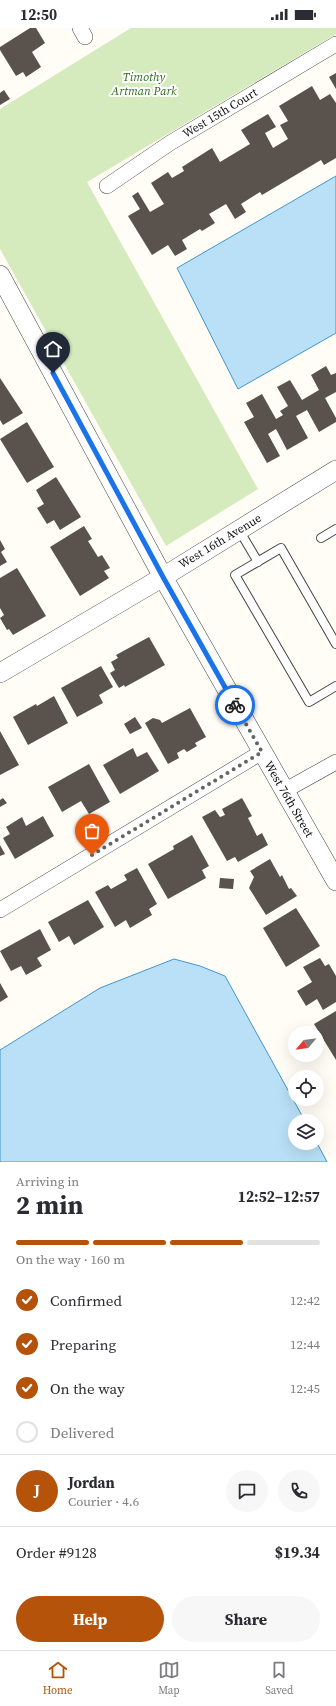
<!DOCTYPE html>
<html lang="en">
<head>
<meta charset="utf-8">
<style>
  body { margin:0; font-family:"Source Serif 4",serif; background:#f7f7f7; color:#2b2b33; height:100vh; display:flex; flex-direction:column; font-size:15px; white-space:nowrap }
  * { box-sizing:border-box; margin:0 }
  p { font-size:13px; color:#7c7c81 }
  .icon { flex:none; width:22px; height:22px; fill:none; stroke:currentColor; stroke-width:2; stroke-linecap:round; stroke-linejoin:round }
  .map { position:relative; height:1134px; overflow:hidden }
  .sheet { display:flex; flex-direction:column; background:#fff; flex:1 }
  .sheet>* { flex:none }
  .needle { width:26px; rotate:241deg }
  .tools { position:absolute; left:288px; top:998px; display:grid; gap:8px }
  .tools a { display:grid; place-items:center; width:36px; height:36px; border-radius:50%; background:#fff; box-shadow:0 4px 16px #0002; font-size:20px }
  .pin { position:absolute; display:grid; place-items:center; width:34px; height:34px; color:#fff; margin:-41px -17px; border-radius:50% 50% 50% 0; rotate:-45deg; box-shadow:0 0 4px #0007 }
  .pin .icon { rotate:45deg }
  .courier { position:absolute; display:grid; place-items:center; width:40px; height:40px; margin:-20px; border:3px solid #1a73e8; border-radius:50%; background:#fff; color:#222; box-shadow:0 1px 5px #0007 }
  .overview em { font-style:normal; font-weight:700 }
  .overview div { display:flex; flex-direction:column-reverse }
  .overview { display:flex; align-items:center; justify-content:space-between; height:68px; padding:0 16px }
  h1 { font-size:26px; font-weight:700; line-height:30px }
  .bar { display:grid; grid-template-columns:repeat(4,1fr); gap:6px 4px; align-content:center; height:48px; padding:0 16px }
  .bar i { height:5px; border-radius:3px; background:#e1e1e2 }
  .bar .on { background:#b45309 }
  .bar p { grid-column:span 4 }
  .line { display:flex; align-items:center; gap:10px; padding:0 16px; border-top:1px solid #e1e1e2 }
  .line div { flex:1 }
  .round { display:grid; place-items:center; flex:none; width:42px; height:42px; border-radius:21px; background:#f7f7f7 }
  ol { padding:0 16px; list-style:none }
  li { display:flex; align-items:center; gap:12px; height:44px }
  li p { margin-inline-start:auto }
  li .icon { padding:4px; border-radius:50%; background:#b45309; color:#fff; stroke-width:4 }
  li:last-child { color:#7c7c81 }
  li i { width:22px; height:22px; border:2px solid #e1e1e2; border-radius:50% }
  .action { display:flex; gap:8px; margin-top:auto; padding:8px 16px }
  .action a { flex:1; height:46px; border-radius:24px; background:#b45309; color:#fff; font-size:16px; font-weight:700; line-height:46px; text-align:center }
  .action a+a { background:#f7f7f7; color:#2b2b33 }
  .status { display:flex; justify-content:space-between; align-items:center; height:28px; padding:0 20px; background:#fff; direction:ltr }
  .status svg { height:11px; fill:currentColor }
  .tab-bar { display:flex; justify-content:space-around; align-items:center; height:56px; border-top:1px solid #e1e1e2; background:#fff; font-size:11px; color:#7c7c81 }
  .tab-bar a { display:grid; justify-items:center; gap:2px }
  .tab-bar .on { color:#b45309 }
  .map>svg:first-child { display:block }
  .green { fill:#d5ebbd }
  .water { fill:#b9e0f7; stroke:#3f96cf }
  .building { fill:#5a524d }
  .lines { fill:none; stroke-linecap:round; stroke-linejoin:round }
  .service-casing { stroke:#444; stroke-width:10 }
  .minor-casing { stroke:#444; stroke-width:16 }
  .tertiary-casing { stroke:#444; stroke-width:20 }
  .service { stroke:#fff; stroke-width:8 }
  .minor { stroke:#fff; stroke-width:15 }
  .tertiary { stroke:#fff; stroke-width:19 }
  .done { stroke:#646461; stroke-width:4; stroke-dasharray:0 7.2 }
  .route { stroke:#1a73e8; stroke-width:5 }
  .labels { text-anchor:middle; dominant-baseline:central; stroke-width:4; stroke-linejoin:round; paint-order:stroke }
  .park-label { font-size:12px; font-style:italic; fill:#2f6b1f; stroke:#fff }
  .street-label { font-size:12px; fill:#111; stroke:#fff }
</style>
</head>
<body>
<div class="status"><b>12:50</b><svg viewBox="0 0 49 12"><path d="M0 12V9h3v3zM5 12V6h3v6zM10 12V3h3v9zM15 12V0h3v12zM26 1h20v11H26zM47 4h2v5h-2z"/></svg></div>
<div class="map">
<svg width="336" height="1134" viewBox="0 0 336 1134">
  <rect width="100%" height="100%" fill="#fffdf5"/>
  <path class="green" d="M131 0H336V6L87 154 258 461 166 518 0 221V81Z"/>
  <path class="water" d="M336 148V305L238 361 177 240Z
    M174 931 200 938 225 948 305 1093H295V1115H317L327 1134H0V1022L100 960Z"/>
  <path class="building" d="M30 0H36L45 15 32 24 41 39 26 49 23 44 16 48 0 22V19Z
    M336 45V61L329 49Z
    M312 58 320 72 330 66 336 75V130L324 137 321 132 262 167 260 164 241 176 246 184 235 191 226 176 209 186 215 195 202 203 200 201 182 212 187 221 175 228 168 217 152 227 128 188 140 181 132 168 138 164 150 184 164 176 151 155 168 144 172 150 184 143 182 139 212 120 220 134 250 116 241 102 268 86 276 99 265 105 273 120 288 111 280 97 288 93 279 78Z
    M4 62 10 71 0 77V65Z
    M326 338 331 347 336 345V364L325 370 336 390V394L319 404 307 382 296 388 308 410 287 422 276 401 268 406 280 428 267 435 244 394 254 389 246 375 262 366 276 391 283 387 280 383 288 378 277 359 290 352 302 372 319 362 311 347Z
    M0 350 23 385 3 397 0 392Z
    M27 394 54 439 27 455 0 411Z
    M56 449 81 489 60 502 54 492 47 496 37 480 44 476 36 462Z
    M84 498 92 511 88 513 98 529 102 527 110 540 104 543 109 550 80 568 50 519Z
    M0 512 5 521 1 524 7 534 0 538Z
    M17 540 46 588 13 607 9 601 7 602 0 590 4 587 0 580V550Z
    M149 609 165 637 125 659 124 657 119 660 110 645 115 642 111 634 118 630 116 627Z
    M101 638 113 659 99 667 103 675 77 689 61 660Z
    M54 668 68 695 28 717 13 689 36 676 37 678Z
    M190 680 206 709 195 715 197 718 187 724 184 721 177 725 179 730 168 736 145 695 153 690 160 692 162 695Z
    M135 689 142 700 130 706 124 696Z
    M0 703 19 737 0 747Z
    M133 720 137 729 147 724 159 743 120 766 103 737Z
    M89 736 110 774 89 786 81 773 62 784 48 759Z
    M3 770 7 775 0 779V772Z
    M242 770 252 788 248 790 257 808 262 805 268 817 238 834 235 829 227 833 202 789 215 782 220 789 225 787 222 781Z
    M43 788 54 808 15 831 3 810 10 806 6 799 22 789 26 798Z
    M192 807 209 838 202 842 206 850 168 871 148 836 174 821 173 818Z
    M0 817 5 826 0 828Z
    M270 831 280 849 282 847 289 861 291 860 297 868 266 887 249 860 254 849 250 843Z
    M137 840 157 876 149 881 152 887 130 900 126 892 115 899 95 864 108 857 111 861 127 852 124 847Z
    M220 850 234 851 233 861 219 860Z
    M88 872 104 899 74 917 69 908 59 914 48 894Z
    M296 880 320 918 286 939 263 900Z
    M40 901 51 922 37 930 42 938 26 947 21 938 11 943 0 923Z
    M320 930 325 938 329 936 336 948V974L323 982 317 971 306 978 297 963 312 954 303 939Z
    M0 955 8 969 0 974Z
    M336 983V1032L314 996Z"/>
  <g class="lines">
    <defs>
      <path id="service" d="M239 502 258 534
        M321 510 336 501
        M336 616 281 520 235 547 309 674 336 658"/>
      <path id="minor" d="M80 0 85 9
        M107 158 170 115 336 16
        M284 763 336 734
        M0 882 262 724"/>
      <path id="tertiary" d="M0 247 163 549 336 853
        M0 645 163 549 336 442"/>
    </defs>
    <use href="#service" class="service-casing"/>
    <use href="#minor" class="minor-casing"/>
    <use href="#tertiary" class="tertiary-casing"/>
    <use href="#service" class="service"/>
    <use href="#minor" class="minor"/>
    <use href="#tertiary" class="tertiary"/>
  </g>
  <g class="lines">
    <path class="done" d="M92 827 262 724 235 677"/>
    <path class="route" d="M53 345 163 549 235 677"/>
  </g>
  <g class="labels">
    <g class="park-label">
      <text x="144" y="49">Timothy<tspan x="144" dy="14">Artman Park</tspan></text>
    </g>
    <g class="street-label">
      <text transform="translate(220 85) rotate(-31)">West 15th Court</text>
      <text transform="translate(220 513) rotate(-31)">West 16th Avenue</text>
      <text transform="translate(289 771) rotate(60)">West 76th Street</text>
    </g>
  </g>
</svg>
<div class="tools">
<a><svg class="needle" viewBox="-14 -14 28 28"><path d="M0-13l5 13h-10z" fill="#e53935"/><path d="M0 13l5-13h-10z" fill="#7c7c81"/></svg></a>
<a><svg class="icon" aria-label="locate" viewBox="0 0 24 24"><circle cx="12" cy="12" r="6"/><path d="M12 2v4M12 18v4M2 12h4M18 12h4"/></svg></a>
<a><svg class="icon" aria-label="layers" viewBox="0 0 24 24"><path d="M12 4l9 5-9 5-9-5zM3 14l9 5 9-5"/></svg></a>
</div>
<div class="pin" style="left:92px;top:827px;background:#ea580c"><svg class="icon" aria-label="bag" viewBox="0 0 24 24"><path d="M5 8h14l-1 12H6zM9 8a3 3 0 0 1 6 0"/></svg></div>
<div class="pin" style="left:53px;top:345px;background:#1f2937"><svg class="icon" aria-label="home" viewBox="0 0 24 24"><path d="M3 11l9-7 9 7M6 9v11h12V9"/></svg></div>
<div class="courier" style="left:235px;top:677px"><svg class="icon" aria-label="bike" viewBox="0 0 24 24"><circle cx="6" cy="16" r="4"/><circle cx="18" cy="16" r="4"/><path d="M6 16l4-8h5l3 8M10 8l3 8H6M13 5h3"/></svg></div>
</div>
<section class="sheet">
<div class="overview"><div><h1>2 min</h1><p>Arriving in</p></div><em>12:52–12:57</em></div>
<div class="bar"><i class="on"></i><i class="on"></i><i class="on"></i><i></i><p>On the way · 160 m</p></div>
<ol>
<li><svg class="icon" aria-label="check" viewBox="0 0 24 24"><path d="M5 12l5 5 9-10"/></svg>Confirmed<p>12:42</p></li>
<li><svg class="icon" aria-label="check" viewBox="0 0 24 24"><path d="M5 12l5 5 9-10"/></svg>Preparing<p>12:44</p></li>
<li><svg class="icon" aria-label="check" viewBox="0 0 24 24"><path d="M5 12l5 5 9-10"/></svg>On the way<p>12:45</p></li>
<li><i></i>Delivered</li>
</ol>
<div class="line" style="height:72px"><b class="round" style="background:#b45309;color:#fff">J</b><div><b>Jordan</b><p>Courier · 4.6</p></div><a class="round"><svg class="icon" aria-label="chat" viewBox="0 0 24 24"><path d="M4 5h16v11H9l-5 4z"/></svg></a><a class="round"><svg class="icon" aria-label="phone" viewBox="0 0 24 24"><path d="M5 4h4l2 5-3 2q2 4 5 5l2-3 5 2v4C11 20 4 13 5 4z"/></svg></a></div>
<div class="line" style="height:52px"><div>Order #9128</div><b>$19.34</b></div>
<div class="action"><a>Help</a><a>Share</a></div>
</section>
<nav class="tab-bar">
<a class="on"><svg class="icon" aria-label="home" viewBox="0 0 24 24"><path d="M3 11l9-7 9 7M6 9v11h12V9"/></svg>Home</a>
<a><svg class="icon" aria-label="map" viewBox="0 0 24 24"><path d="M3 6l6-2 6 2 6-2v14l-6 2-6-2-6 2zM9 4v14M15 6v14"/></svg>Map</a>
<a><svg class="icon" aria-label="saved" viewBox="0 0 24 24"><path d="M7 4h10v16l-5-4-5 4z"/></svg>Saved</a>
</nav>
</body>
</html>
